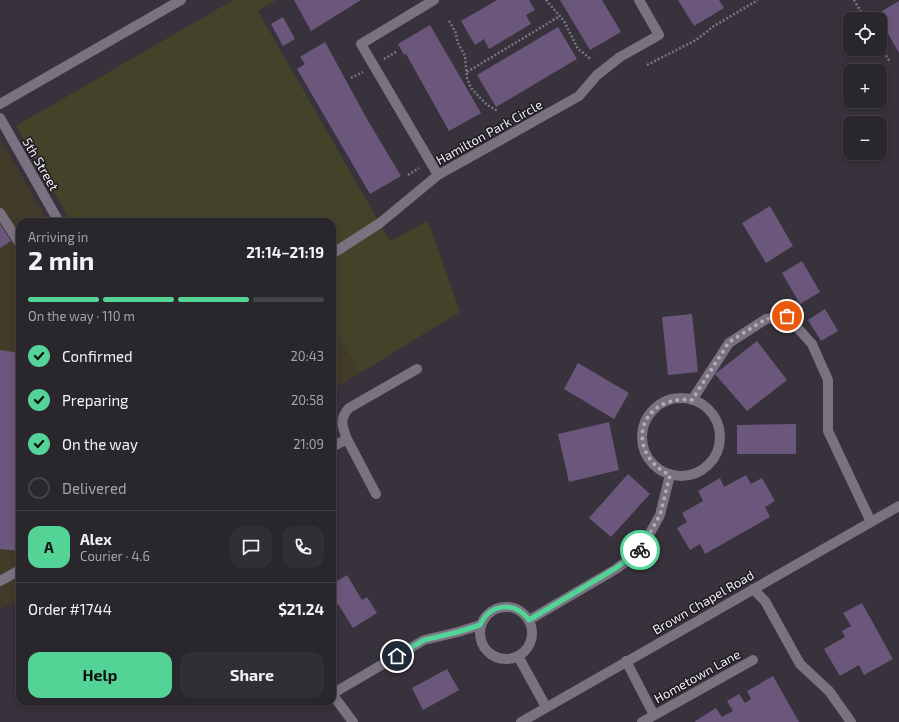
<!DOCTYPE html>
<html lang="en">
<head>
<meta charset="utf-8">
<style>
  body { margin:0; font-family:"Exo 2",sans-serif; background:#312e34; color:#f1f3f6; height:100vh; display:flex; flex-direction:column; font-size:15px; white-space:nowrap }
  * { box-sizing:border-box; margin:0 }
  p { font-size:13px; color:#a5a5a9 }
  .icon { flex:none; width:22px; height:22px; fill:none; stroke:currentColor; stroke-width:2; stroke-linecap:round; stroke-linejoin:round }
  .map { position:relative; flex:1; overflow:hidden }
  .sheet { position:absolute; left:16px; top:218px; width:320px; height:488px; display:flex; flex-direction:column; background:#29262c; border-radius:12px; box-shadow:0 2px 6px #0003,0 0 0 1px #454348 }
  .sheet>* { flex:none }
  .controls { position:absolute; left:843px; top:12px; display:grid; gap:8px }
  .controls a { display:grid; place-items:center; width:44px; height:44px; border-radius:8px; background:#29262c; box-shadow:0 2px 6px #0003,0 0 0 1px #454348; font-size:20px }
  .pin { position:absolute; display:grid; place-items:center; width:34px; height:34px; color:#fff; margin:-17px; border:2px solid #fff; border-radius:50%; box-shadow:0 1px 4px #0007 }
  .courier { position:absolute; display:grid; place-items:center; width:40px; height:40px; margin:-20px; border:3px solid #53d396; border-radius:50%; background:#fff; color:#222; box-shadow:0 1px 5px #0007 }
  .head em { font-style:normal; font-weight:700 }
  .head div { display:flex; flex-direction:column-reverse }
  .head { display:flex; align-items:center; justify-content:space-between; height:68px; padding:0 12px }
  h1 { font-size:26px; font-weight:700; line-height:30px }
  .bar { display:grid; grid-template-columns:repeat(4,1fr); gap:6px 4px; align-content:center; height:48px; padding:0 12px }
  .bar i { height:5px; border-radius:3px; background:#454348 }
  .bar .current { background:#53d396 }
  .bar p { grid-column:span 4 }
  .line { display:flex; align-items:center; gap:10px; padding:0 12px; border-top:1px solid #454348 }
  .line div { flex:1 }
  .round { display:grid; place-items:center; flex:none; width:42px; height:42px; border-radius:12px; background:#312e34 }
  ol { padding:0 12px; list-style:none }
  li { display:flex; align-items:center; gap:12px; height:44px }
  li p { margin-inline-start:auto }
  li .icon { padding:4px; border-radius:50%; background:#53d396; color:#111; stroke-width:4 }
  li:last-child { color:#a5a5a9 }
  li i { width:22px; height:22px; border:2px solid #454348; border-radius:50% }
  .primary-button { display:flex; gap:8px; margin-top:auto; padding:8px 12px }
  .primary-button a { flex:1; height:46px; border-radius:12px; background:#53d396; color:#111; font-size:16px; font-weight:700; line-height:46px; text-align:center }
  .primary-button a+a { background:#312e34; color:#f1f3f6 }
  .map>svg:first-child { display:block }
  .commercial { fill:#423b2a }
  .green { fill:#424328 }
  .building { fill:#6b577b }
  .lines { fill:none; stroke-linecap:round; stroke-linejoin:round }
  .path { stroke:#7a767e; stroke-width:2.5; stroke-dasharray:2 2; stroke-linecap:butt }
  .minor { stroke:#7a7181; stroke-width:10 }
  .done { stroke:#b0acb3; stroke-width:4; stroke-dasharray:0 7.2 }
  .route { stroke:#53d396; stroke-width:5 }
  .labels { text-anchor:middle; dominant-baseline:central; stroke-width:3; stroke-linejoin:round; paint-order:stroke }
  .street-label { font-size:13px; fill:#f1eef4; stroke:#1d1b1f }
</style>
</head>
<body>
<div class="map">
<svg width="899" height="722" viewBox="0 0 899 722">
  <rect width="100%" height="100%" fill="#37323b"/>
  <path class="commercial" d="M0 138 48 222H20V599L0 609Z
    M332 325 360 373 332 390Z"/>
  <path class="green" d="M233 0H276L258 11 390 241 428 221 460 312 360 373 332 325V222H71L16 126Z"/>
  <path class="building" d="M294 0H361L311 31Z
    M497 0H529L535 10 526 15 531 24 489 49 484 39 475 45 461 21Z
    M560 0H602L621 32 590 50Z
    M678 0H719L724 8 694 26Z
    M899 1V53L877 14Z
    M283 17 295 39 283 46 271 24Z
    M430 25 481 113 449 131 406 54 404 55 398 44Z
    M558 27 577 59 496 107 477 75Z
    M325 42 367 119 401 176 370 194 297 69 305 64 300 57Z
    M770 206 793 246 766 263 742 223Z
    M0 224 11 241 0 248Z
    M802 261 820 292 800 304 782 273Z
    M825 309 838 331 821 341 808 320Z
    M692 314 698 372 668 375 662 317Z
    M757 341 787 380 747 411 715 374Z
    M0 350 20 353V551L0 549Z
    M578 363 629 393 614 419 564 389Z
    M609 422 619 470 569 482 558 434Z
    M796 424V454H737V425Z
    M628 474 650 494 611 537 589 518Z
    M746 475 751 484 762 478 775 501 765 507 770 517 705 554 700 544 690 550 677 528 687 522 682 513 703 501 698 491 720 478 724 487Z
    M347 575 362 600 367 597 377 613 353 628 338 604 336 605 332 599V584Z
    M862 603 893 659 864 675 859 665 840 676 824 649 845 637 842 631 851 626 843 613Z
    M447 669 459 690 423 710 412 688Z
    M773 676 799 722H694L716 708 722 717 733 711 727 701 739 694 745 703 751 699 747 691Z"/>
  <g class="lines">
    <path class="path" d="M546 0 564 21 578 49 591 59
      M854 0 865 19
      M449 21 455 31 458 43 465 56 467 78 471 88 487 105 498 111
      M880 45 890 62
      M384 59 396 52
      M647 65 696 40 714 26 758 0
      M467 72 560 16
      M351 78 363 72
      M408 175 419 168"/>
    <path class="minor" d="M434 0 361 44 438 175
      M0 104 181 0
      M0 118 59 222
      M0 213 20 244
      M332 254 380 223 438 175 579 96 597 75 620 57 659 35 639 0
      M642 437a39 39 0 1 1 78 0a39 39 0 1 1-78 0Z
      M692 400 729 343 766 319 787 316 812 344 828 380V431L871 522
      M347 439C342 426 339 419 349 408L417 369
      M332 447 347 439 376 494
      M0 581 20 570
      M753 589 765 601 800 664 829 691 851 722
      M480 633a26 26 0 1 1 52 0a26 26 0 1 1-52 0Z
      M529 620 616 569 640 551 660 515 670 475
      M518 656 546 707
      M626 661 654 715
      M332 694 424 640 458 632 480 625
      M332 694 353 722
      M521 722 899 506
      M642 722 753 660"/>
  </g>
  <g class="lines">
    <path class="done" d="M640 550 660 515 670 475C623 452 639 394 692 400L729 342 766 319 787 316"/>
    <path class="route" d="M397 656 424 640 458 632 480 625C490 603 515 601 529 620L616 568 640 550"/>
  </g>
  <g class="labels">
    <g class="street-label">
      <text transform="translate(489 132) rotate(-29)">Hamilton Park Circle</text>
      <text transform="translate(41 164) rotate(60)">5th Street</text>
      <text transform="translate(703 602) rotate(-30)">Brown Chapel Road</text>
      <text transform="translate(697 676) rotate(-29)">Hometown Lane</text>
    </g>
  </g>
</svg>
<div class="controls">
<a><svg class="icon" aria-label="locate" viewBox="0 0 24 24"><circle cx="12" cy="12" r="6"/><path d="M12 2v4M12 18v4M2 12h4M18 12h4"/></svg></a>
<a>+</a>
<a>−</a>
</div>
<div class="pin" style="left:787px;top:316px;background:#ea580c"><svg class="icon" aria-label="bag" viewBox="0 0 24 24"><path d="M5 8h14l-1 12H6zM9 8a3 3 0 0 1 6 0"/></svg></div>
<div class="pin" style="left:397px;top:656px;background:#1f2937"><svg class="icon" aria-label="home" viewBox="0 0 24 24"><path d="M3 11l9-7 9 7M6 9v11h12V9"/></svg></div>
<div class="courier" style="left:640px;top:550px"><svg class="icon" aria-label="bike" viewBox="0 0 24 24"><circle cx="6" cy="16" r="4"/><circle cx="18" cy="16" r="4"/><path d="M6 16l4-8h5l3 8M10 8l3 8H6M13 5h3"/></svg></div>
<section class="sheet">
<div class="head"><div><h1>2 min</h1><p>Arriving in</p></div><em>21:14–21:19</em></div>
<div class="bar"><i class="current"></i><i class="current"></i><i class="current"></i><i></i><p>On the way · 110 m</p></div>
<ol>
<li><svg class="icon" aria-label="check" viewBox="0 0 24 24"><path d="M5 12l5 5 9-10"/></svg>Confirmed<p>20:43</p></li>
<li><svg class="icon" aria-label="check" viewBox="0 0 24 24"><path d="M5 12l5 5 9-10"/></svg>Preparing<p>20:58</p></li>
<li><svg class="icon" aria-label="check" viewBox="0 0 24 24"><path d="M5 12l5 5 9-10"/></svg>On the way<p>21:09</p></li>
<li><i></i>Delivered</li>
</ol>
<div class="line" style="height:72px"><b class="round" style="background:#53d396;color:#111">A</b><div><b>Alex</b><p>Courier · 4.6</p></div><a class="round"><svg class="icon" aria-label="chat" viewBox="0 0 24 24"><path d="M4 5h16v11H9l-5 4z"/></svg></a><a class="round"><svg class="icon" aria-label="phone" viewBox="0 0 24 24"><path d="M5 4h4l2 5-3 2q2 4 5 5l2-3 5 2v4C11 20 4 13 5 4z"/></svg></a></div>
<div class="line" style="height:52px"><div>Order #1744</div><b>$21.24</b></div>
<div class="primary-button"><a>Help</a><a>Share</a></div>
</section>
</div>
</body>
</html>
